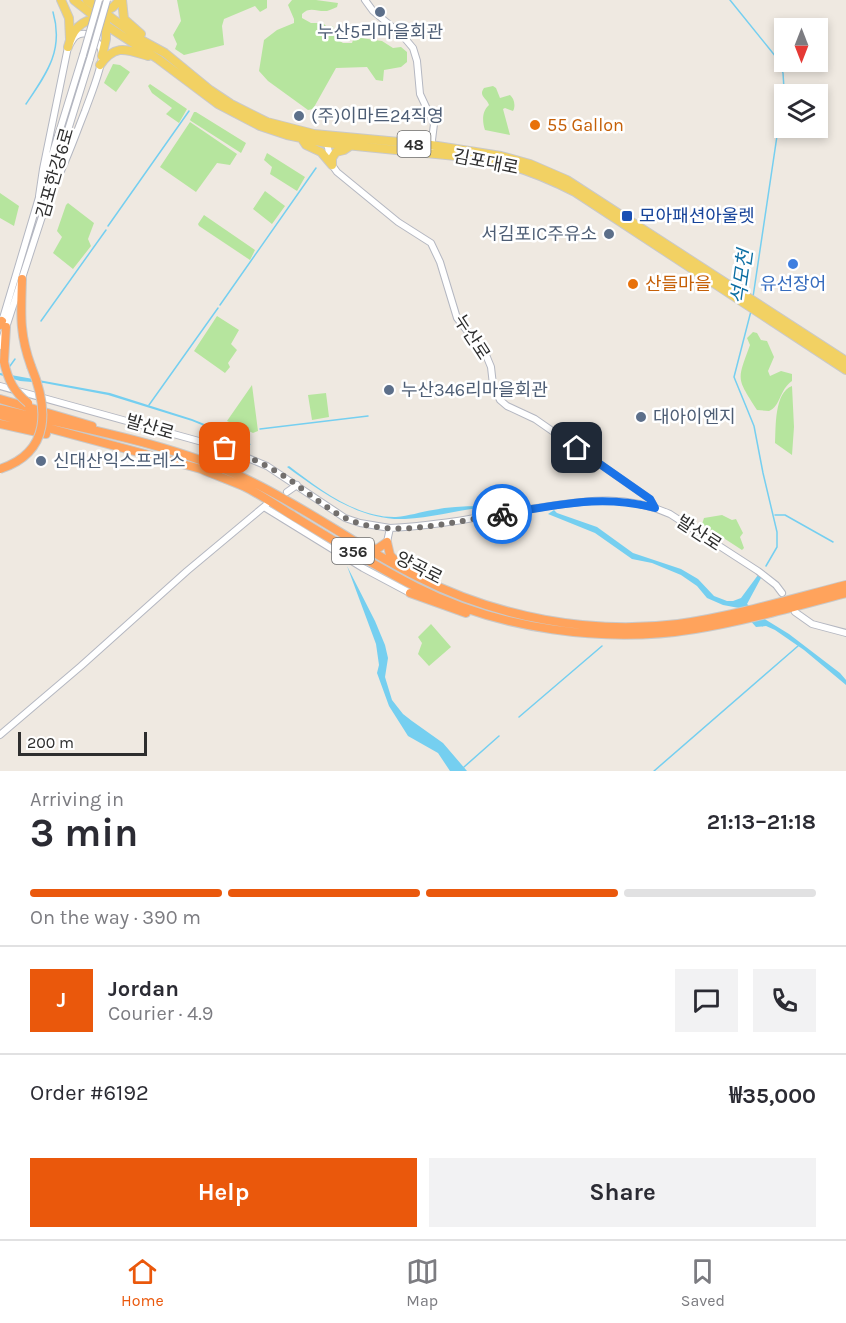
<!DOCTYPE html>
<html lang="en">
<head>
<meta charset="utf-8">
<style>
  body { margin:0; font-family:Karla,"Noto Sans KR",sans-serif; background:#f2f2f3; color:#2b2b33; height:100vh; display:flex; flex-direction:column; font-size:22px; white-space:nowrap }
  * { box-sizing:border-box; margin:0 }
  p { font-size:20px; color:#7c7c81 }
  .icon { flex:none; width:33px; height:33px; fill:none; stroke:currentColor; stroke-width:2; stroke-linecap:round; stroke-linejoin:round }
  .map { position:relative; height:771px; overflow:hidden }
  .drawer { display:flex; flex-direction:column; background:#fff; flex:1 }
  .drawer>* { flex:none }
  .needle { width:39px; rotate:180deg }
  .controls { position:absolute; left:774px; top:18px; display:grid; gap:12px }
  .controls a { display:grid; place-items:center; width:54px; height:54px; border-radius:0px; background:#fff; box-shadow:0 3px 9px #0003; font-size:30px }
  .scale { position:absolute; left:18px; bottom:15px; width:129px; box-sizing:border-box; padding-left:6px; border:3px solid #2e2e2e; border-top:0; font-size:16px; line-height:21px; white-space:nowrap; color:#2e2e2e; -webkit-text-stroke:4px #fff; paint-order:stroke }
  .pin { position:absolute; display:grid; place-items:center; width:51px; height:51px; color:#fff; margin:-26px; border-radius:12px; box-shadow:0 3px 9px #0006 }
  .courier { position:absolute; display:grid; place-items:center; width:60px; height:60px; margin:-30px; border:4px solid #1a73e8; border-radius:50%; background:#fff; color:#222; box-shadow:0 2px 8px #0007 }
  .head em { font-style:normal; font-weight:700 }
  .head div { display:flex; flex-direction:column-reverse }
  .head { display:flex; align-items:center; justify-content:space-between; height:102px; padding:0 30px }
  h1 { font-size:39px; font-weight:700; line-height:45px }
  .bar { display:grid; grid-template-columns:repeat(4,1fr); gap:9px 6px; align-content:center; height:72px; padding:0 30px }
  .bar i { height:8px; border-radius:4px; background:#e1e1e2 }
  .bar .active { background:#ea580c }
  .bar p { grid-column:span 4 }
  .line { display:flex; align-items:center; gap:15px; padding:0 30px; border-top:2px solid #e1e1e2 }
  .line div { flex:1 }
  .round { display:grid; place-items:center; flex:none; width:63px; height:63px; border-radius:0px; background:#f2f2f3 }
  .cta { display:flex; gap:12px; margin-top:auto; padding:12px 30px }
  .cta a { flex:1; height:69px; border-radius:0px; background:#ea580c; color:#fff; font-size:24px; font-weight:700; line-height:69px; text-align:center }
  .cta a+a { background:#f2f2f3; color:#2b2b33 }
  .dock { display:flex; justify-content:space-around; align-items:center; height:84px; border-top:2px solid #e1e1e2; background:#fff; font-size:16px; color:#7c7c81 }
  .dock a { display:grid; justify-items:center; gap:3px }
  .dock .active { color:#ea580c }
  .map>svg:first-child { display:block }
  .green { fill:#b6e59e }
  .water { fill:#75cff0 }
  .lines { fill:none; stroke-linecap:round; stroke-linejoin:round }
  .stream { stroke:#75cff0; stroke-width:1.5 }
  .minor-casing { stroke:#b4b7c1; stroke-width:8 }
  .major-casing { stroke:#c9c9c9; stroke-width:10 }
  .highway-casing { stroke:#c9c9c9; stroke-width:10 }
  .minor { stroke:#fff; stroke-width:6 }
  .major { stroke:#f2d163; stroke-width:8 }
  .highway { stroke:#ffa35c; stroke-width:8 }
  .minor-bridge-casing { stroke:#b4b7c1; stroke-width:8; stroke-linecap:butt }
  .highway-bridge-casing { stroke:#c9c9c9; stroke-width:10; stroke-linecap:butt }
  .minor-bridge { stroke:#fff; stroke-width:6 }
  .highway-bridge { stroke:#ffa35c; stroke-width:8 }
  .done { stroke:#726f6d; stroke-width:6; stroke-dasharray:0 10.8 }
  .route { stroke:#1a73e8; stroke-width:8 }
  .service-dot { fill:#5c6f8a; stroke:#fff; stroke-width:2 }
  .food-dot { fill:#e8710a; stroke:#fff; stroke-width:2 }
  .transit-dot { fill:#1a4fb4; stroke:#fff; stroke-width:2 }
  .shop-dot { fill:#3f7fe0; stroke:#fff; stroke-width:2 }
  .labels { text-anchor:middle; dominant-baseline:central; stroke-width:5; stroke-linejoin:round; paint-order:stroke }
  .shield { fill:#fff; stroke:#6d6d6d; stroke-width:1.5 }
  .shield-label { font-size:16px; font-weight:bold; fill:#2e2e2e }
  .service-label { font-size:18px; fill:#4e5e75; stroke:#fff; text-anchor:start }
  .food-label { font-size:18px; fill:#c56008; stroke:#fff; text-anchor:start }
  .street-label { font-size:18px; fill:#2e2e2e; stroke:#fff }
  .transit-label { font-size:18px; fill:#164399; stroke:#fff; text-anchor:start }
  .shop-label { font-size:18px; fill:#366cbe; stroke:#fff }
  .water-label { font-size:20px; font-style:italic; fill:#0d6fa3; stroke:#fff }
</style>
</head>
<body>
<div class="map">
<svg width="846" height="771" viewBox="0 0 846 771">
  <rect width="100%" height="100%" fill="#efe9e1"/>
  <path class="green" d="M177 0H267V8L260 12 255 6 224 19 222 26 224 45 184 55 175 49 177 44 173 35 181 21Z
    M292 0H316L338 3 337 7C334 8 331 10 327 11 317 12 310 6 302 14V18L311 23H323L327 27 333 26 335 38 343 43H352L354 37 382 41 393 48 401 47 407 52V62L401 67 384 70 383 81 376 80 367 67 336 68 313 109 308 110 268 81 259 71 264 40 277 30 294 23V19L288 5Z
    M113 64 120 65 130 72 116 92 104 83Z
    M150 84 187 109 179 123 166 114 172 108 152 93 148 86Z
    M493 86 496 88 500 98 510 95C514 98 516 106 513 111L505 108 503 109 510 135 485 130C482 121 482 111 489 105 487 98 478 96 484 88Z
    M194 112H196L246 143 241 153 191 121 190 120Z
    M190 122 237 154 230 165 217 163 196 192 160 167Z
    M267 153 305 177 297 191 270 174 272 167 264 160Z
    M265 191 285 206 272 224 253 209Z
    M0 193 19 206 14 226 0 218Z
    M68 203 94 223 88 239 91 246 73 269 53 253 62 237 57 231 66 205Z
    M204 215 255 250 250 260 199 226 198 224Z
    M217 316 239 330 231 344 237 350 228 363 230 367 225 373 194 351Z
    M753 332 757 333 761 340 767 341 774 357 768 371 770 376 781 371 792 374V381C779 390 781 406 769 411L757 410C736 377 737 381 750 345L747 338Z
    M252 385 258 431 253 433 227 421Z
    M792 386 794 427 792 455 775 443C776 427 774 393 792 386Z
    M326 393 329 417 312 420 308 395Z
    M722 515 732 520 736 519 743 533 740 537 744 548 742 550 702 524 704 518Z
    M431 624 451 647 429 666 418 654 422 643 418 637Z"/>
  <path class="water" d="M0 373 110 393 192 419 249 442 251 445 192 421 108 395 44 383 20 381 0 375Z
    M289 466C319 489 357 518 396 517 409 516 420 512 433 510 448 507 463 506 479 506V508C454 511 430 518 405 519 360 521 321 492 287 467Z
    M554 510 557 513 597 527 633 553 681 569 698 579 714 596 727 601H733L741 598 758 575 761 578 747 604 763 618 789 634 840 673 846 680V685L804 650 775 630 766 626 756 627 739 608 723 605 707 598 697 586 681 575 652 563 632 559 595 533 548 514Z
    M347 566 375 621 385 645 388 658 385 677 392 700 403 714 412 721 443 743 467 771H450L438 753 408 736 389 706 377 673 379 665 376 644Z"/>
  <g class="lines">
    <path class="stream" d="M730 0 776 57 783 73 784 89 753 297
      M26 104C47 73 64 50 53 12
      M108 226 189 111
      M220 305 316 168
      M751 311 734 377 754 426 763 473 777 532V547L766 566
      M41 321 106 230
      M10 366 15 359
      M149 405 218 308
      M260 429 368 416
      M775 515H785L833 542
      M519 717 602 646
      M464 767 499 736
      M654 771 798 646"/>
    <defs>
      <path id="minor" d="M365 0 373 11 402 35 413 48 417 61 420 94 434 124 431 148
        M326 139 332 165 337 172 398 222 431 243 440 262 457 318 486 355 491 367 493 385 500 400 507 406 535 419 650 499 655 508
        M45 178 83 55
        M50 188 90 59
        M39 196 43 169 68 47C71 43 73 38 76 36 89 27 104 46 102 58 99 76 91 94 85 111 73 141 63 171 47 200
        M1 325 40 194
        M0 346 48 198
        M0 386 224 448 267 466 345 518 360 523 390 528 387 542
        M287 492 297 485
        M264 507 363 568 410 593
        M390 528C437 526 484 516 530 509 580 502 621 492 670 514L758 571 776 585 782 593
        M795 612 812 624 846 633
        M0 735 81 666 187 571 266 505"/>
      <path id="major" d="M61 0 69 18 70 39
        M74 0 107 26 158 59 218 104 260 126 287 135 326 143 486 159C518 166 546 177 575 192L846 370
        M87 0 143 41 165 53 210 90 231 104 267 122 314 134 431 145 501 156 530 164 567 180 846 361
        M122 0 124 19 141 34
        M102 13 113 7 120 0
        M68 47C72 31 80 20 97 19
        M102 56 106 39V22
        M100 65C115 44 125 49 148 56
        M302 139 306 145 321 152 332 165
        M332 165V158L336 152 344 150 350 146"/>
      <path id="highway" d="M22 279C21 313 19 333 31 366
        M0 325 2 321
        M4 362 6 327
        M0 399 92 426
        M0 409C80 428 170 443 244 478 304 506 358 547 418 577 496 617 590 635 678 624 735 616 791 599 846 585
        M0 415 201 469C215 475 229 480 243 486 260 494 274 504 290 514 331 539 373 565 416 587 498 629 605 644 695 629 746 621 796 606 846 593
        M0 424 46 434
        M387 542 390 555 399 565
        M366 546 377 549 387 542
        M410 593 466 613"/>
    </defs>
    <use href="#minor" class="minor-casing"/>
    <use href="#major" class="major-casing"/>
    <use href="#highway" class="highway-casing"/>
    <use href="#minor" class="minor"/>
    <use href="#major" class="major"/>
    <use href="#highway" class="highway"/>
    <defs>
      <path id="minor-bridge" d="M83 55 99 0
        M90 59 107 0"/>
      <path id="highway-bridge" d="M4 362C8 380 14 392 28 403
        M0 469C52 452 48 407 31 366"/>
    </defs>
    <use href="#minor-bridge" class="minor-bridge-casing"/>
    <use href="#highway-bridge" class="highway-bridge-casing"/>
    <use href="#minor-bridge" class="minor-bridge"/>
    <use href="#highway-bridge" class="highway-bridge"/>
  </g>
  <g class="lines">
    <path class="done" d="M225 448C247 456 267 465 287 478 306 491 323 506 343 517 391 541 453 521 502 514"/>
    <path class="route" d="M502 514C556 506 600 493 655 508L650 499 577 448"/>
  </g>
  <g class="service-dot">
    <circle cx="380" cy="12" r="6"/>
    <circle cx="299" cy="116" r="6"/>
    <circle cx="609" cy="234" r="6"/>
    <circle cx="389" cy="390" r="6"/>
    <circle cx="641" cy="417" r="6"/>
    <circle cx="41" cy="461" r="6"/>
  </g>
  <g class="food-dot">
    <circle cx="535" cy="125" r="6"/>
    <circle cx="633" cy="284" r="6"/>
  </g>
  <rect class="transit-dot" x="621" y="210" width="12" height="12" rx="3"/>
  <circle class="shop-dot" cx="793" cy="264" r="6"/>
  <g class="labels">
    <g class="shield">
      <rect x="397.5" y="131" width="33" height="26" rx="4.5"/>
      <rect x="332" y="538" width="42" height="26" rx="4.5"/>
    </g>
    <g class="shield-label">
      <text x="414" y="144">48</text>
      <text x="353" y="551">356</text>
    </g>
    <g class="service-label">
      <text x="380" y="32" text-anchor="middle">누산5리마을회관</text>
      <text x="311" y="116">(주)이마트24직영</text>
      <text x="597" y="234" text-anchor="end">서김포IC주유소</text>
      <text x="401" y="390">누산346리마을회관</text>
      <text x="653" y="417">대아이엔지</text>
      <text x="53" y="461">신대산익스프레스</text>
    </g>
    <g class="food-label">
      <text x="547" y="125">55 Gallon</text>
      <text x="645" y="284">산들마을</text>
    </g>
    <g class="street-label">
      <text transform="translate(486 162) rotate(11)">김포대로</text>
      <text transform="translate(55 173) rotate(-74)">김포한강6로</text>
      <text transform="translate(472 337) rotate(57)">누산로</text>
      <text transform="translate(150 427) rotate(16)">발산로</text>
      <text transform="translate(699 533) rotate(33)">발산로</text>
      <text transform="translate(419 568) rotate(27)">양곡로</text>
    </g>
    <g class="transit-label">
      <text x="639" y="216">모아패션아울렛</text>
    </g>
    <g class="shop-label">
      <text x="793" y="284">유선장어</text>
    </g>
    <g class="water-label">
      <text transform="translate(742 277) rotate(-82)">석모천</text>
    </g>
  </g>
</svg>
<div class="controls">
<a><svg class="needle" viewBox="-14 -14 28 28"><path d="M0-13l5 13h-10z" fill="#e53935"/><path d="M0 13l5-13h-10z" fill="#7c7c81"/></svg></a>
<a><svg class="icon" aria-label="layers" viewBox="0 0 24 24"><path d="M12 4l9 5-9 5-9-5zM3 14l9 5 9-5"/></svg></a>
</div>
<div class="scale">200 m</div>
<div class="pin" style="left:225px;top:448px;background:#ea580c"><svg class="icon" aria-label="bag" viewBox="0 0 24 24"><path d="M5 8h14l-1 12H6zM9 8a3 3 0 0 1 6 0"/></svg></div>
<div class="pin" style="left:577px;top:448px;background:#1f2937"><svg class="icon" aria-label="home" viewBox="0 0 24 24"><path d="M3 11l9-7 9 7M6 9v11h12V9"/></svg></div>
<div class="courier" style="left:502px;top:514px"><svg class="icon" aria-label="bike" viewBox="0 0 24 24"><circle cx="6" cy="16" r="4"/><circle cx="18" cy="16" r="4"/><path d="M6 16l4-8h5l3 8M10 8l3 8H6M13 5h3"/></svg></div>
</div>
<section class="drawer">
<div class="head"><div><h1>3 min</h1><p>Arriving in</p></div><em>21:13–21:18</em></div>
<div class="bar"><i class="active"></i><i class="active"></i><i class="active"></i><i></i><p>On the way · 390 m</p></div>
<div class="line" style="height:108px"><b class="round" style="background:#ea580c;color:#fff">J</b><div><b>Jordan</b><p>Courier · 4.9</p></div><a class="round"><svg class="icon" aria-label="chat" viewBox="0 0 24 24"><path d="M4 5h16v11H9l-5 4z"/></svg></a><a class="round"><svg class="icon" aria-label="phone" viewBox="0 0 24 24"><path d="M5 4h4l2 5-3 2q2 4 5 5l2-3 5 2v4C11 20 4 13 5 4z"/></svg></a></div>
<div class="line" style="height:78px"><div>Order #6192</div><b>₩35,000</b></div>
<div class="cta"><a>Help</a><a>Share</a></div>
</section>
<nav class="dock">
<a class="active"><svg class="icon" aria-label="home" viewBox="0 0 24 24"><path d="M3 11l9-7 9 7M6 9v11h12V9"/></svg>Home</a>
<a><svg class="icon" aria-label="map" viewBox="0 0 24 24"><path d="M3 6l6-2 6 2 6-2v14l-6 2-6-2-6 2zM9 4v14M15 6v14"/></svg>Map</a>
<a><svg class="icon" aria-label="saved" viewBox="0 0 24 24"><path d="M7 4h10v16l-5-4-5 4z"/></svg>Saved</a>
</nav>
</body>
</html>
